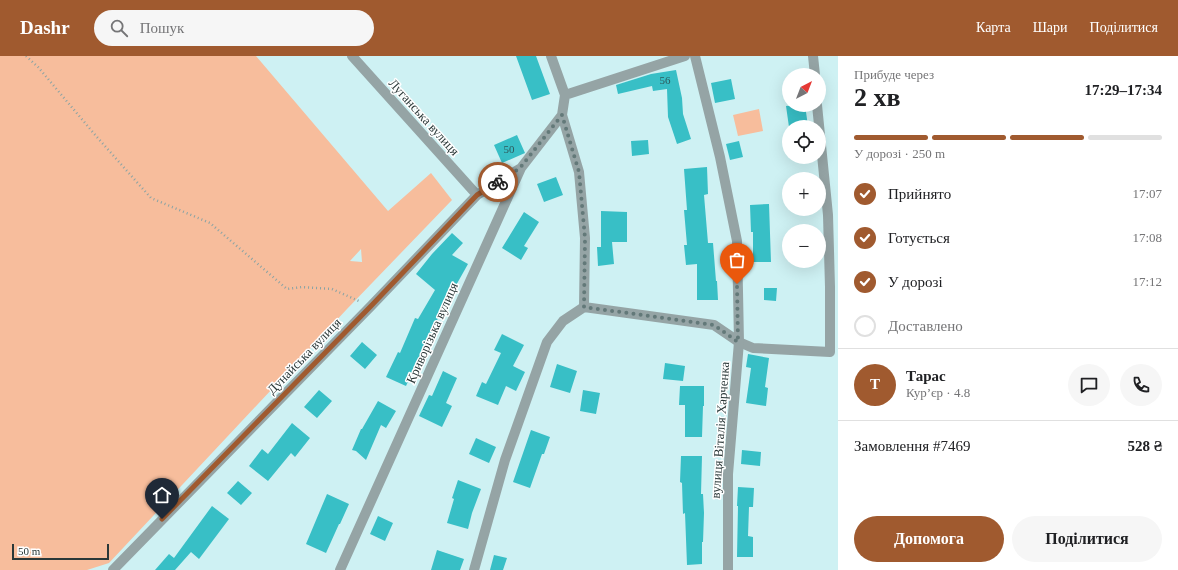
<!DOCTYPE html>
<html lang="uk">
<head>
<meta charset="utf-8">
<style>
  body { margin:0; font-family:Georgia,serif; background:#f6f6f6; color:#202124; height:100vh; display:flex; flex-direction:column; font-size:15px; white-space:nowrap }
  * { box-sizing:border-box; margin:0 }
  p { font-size:13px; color:#757577 }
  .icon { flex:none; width:22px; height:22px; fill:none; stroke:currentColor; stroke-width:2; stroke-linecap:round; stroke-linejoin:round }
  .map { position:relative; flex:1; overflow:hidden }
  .side { display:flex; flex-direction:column; background:#fff; width:340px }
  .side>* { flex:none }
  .needle { width:26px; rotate:42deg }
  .fabs { position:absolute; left:782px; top:12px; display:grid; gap:8px }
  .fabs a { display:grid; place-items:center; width:44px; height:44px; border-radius:50%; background:#fff; box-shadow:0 4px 16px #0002; font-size:20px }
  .scale { position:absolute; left:12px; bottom:10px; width:97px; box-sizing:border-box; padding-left:4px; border:2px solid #2a3838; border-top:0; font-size:11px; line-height:14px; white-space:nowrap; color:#2a3838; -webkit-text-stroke:3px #fff; paint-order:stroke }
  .pin { position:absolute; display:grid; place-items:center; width:34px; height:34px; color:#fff; margin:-41px -17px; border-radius:50% 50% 50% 0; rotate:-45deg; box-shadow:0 0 4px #0007 }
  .pin .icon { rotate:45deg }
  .courier { position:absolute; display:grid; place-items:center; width:40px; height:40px; margin:-20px; border:3px solid #a05a2f; border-radius:50%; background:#fff; color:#222; box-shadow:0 1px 5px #0007 }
  .summary em { font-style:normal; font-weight:800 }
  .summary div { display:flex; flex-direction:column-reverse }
  .summary { display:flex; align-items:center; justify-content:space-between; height:68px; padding:0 16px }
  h1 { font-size:26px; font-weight:800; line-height:30px }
  .bar { display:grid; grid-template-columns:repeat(4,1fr); gap:6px 4px; align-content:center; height:48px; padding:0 16px }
  .bar i { height:5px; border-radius:3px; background:#e0e0e0 }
  .bar .on { background:#a05a2f }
  .bar p { grid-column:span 4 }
  .line { display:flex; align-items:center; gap:10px; padding:0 16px; border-top:1px solid #e0e0e0 }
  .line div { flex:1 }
  .round { display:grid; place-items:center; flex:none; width:42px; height:42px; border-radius:21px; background:#f6f6f6 }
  ol { padding:0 16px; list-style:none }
  li { display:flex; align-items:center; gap:12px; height:44px }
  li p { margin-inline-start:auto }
  li .icon { padding:4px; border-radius:50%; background:#a05a2f; color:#fff; stroke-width:4 }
  li:last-child { color:#757577 }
  li i { width:22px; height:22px; border:2px solid #e0e0e0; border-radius:50% }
  .button { display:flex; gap:8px; margin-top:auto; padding:8px 16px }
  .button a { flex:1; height:46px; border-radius:24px; background:#a05a2f; color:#fff; font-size:16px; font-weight:800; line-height:46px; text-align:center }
  .button a+a { background:#f6f6f6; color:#202124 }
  header { display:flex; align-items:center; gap:24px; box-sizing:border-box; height:56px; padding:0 20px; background:#a05a2f; color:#fff }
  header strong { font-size:19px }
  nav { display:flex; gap:22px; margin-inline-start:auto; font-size:14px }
  .search { width:280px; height:36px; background:#f6f6f6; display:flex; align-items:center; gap:10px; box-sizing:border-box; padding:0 14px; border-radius:22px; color:#757577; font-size:15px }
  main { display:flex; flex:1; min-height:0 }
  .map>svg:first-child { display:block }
  .green { fill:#f7bd9c; fill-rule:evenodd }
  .building { fill:#38bfc6 }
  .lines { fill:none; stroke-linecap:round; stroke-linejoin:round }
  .path { stroke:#89a3a4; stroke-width:2.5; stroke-dasharray:1 3; stroke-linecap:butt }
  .minor { stroke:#95a4a5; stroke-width:10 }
  .tertiary { stroke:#95a4a5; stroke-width:10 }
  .done { stroke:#637979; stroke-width:4; stroke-dasharray:0 7.2 }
  .route { stroke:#a05a2f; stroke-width:5 }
  .labels { text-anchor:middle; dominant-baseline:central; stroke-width:3; stroke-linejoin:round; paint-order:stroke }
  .number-label { font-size:11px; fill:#2e5a5c }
  .street-label { font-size:13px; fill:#2a3838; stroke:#fff }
</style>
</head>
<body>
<header>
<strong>Dashr</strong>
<div class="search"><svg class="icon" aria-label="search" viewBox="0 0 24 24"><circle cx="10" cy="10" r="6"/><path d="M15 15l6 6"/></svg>Пошук</div>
<nav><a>Карта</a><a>Шари</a><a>Поділитися</a></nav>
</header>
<main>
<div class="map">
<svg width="838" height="514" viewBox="0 0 838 514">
  <rect width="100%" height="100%" fill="#cef1f3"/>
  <path class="green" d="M0 0H256L388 155 431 117 452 144 347 253 109 507 87 514H0ZM361 193 362 206 350 205Z
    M759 53 763 75 738 80 733 59Z"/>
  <path class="building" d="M516 0H536L550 38 532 44Z
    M676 14 682 42 683 58 691 83 677 88 668 61 667 33 653 35 652 30 618 38 616 29 651 18Z
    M731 23 735 43 715 47 711 27Z
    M796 49H805L808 70 789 71 786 50Z
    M517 79 525 97 502 107 494 89Z
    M648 84 649 98 632 100 631 85Z
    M739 85 743 101 730 104 726 88Z
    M707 111 708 138 704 139 708 187H713L716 225H717L718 244H697V208L686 209 684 189H687L684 154H687L684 113Z
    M556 121 563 139 544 146 537 128Z
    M769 148 771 206H753V176H751L750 149Z
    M601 155 627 156V186H612L614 208 598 210 597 191H601Z
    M524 156 539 166 524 190 528 192 521 204 502 192Z
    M452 177 463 187 452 199 468 208 450 240 454 242 444 260 440 258 426 288H425L406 330 386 321 398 296 400 297 415 262 418 263 435 234 416 218 432 198Z
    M764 232H777L776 245 764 244Z
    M502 278 524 289 513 310 525 316 516 335 506 330 498 349 476 340 482 326 486 328 501 297 494 294Z
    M362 286 377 299 365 313 350 300Z
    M748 298 769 302 765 331 768 332 766 350 746 347 751 312 746 311Z
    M665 307 685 310 683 325 663 323Z
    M557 308 577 315 570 337 550 331Z
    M443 315 457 322 446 347 452 350 442 371 419 360 429 339 432 340Z
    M680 330H704V350H703L702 381H685V349H679Z
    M319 334 332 345 317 362 304 351Z
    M583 334 600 337 596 358 580 355Z
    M378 345 396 355 386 372 381 369 366 404 356 395 352 394 361 373H362Z
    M292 367 310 382 295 401 291 397 268 425 249 410 262 393 268 398Z
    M531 374 550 381 544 398H542L530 432 513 426Z
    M476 382 496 391 489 407 469 398Z
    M742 394 761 396 760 410 741 408Z
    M681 400H702L701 438H703L704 457 703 486H702V508L687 509 685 457 683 458 682 427 680 426Z
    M458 424 481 433 472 457 468 473 447 467 454 443 452 442Z
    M238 425 252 437 241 449 227 437Z
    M738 431 754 432 753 451H749L748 480 753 481V501H737L738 450H737Z
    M327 438 349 448 340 468H339L326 497 306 488Z
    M212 450 229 463 199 503 191 496 175 514H155L169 498 174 502Z
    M378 460 393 467 385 485 370 478Z
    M437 494 464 503 460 514H431Z
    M494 499 507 502 503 514H490Z"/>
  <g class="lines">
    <path class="path" d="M26 0 38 11 96 80 151 142 210 167 287 233 302 231 332 233 361 246"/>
    <path class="minor" d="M352 0 477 139
      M551 0 565 39 562 59 579 116 585 182 584 251
      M813 0 815 19
      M565 39 685 0
      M584 251 714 269 739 286 753 292 830 296V231L828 159 817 49
      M113 514 371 250 477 139 521 112
      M340 514 521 112 562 59
      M474 514 505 404 547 286 563 265 584 251"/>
    <path class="tertiary" d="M695 0 720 101 737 185 739 286 728 418V514"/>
  </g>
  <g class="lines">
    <path class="done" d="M498 126 520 112 562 59 579 116 585 182 584 251 714 269 738 286 737 228"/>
    <path class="route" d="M162 463 371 250 477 139 498 126"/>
  </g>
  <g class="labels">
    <g class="number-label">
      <text x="665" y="24">56</text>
      <text x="509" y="93">50</text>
    </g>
    <g class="street-label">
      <text transform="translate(424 61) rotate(48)">Луганська вулиця</text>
      <text transform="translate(432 277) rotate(-66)">Криворізька вулиця</text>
      <text transform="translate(304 300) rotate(-46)">Дунайська вулиця</text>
      <text transform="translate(720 374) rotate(-86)">вулиця Віталія Харченка</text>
    </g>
  </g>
</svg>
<div class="fabs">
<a><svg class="needle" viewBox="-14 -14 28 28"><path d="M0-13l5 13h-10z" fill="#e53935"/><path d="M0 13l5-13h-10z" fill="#757577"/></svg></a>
<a><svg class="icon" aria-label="locate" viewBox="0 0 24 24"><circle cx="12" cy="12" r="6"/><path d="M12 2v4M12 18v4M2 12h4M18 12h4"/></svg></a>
<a>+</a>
<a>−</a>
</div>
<div class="scale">50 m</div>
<div class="pin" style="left:737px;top:228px;background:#ea580c"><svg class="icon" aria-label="bag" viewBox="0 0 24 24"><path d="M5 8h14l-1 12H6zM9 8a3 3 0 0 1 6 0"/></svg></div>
<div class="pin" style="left:162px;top:463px;background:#1f2937"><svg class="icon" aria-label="home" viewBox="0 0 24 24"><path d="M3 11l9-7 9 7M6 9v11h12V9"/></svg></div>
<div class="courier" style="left:498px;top:126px"><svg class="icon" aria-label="bike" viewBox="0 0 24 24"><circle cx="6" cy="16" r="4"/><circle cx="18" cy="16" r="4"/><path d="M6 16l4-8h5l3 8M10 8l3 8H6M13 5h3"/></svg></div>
</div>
<section class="side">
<div class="summary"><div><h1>2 хв</h1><p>Прибуде через</p></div><em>17:29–17:34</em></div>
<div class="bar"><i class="on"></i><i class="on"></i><i class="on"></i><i></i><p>У дорозі · 250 m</p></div>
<ol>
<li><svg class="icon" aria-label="check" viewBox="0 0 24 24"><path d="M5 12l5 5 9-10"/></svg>Прийнято<p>17:07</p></li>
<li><svg class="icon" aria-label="check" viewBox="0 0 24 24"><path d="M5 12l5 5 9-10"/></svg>Готується<p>17:08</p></li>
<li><svg class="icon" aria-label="check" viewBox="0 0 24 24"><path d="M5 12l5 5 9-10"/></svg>У дорозі<p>17:12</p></li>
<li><i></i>Доставлено</li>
</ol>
<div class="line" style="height:72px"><b class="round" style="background:#a05a2f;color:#fff">Т</b><div><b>Тарас</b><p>Кур’єр · 4.8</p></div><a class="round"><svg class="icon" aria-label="chat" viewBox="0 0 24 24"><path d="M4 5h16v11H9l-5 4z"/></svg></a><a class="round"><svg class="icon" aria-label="phone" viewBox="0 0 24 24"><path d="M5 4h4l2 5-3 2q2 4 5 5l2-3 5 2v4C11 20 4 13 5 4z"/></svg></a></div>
<div class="line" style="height:52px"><div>Замовлення #7469</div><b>528 ₴</b></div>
<div class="button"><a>Допомога</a><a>Поділитися</a></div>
</section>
</main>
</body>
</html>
